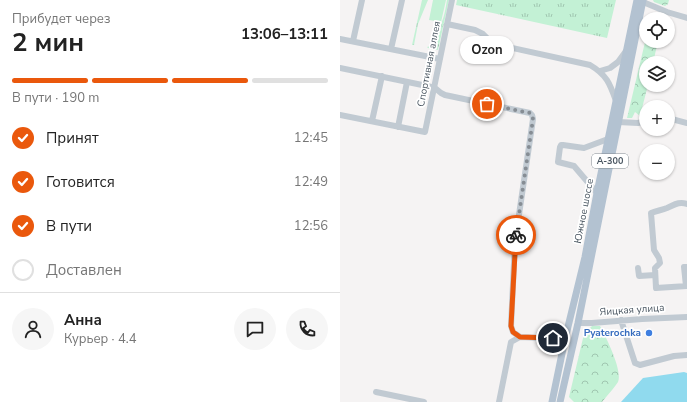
<!DOCTYPE html>
<html lang="ru">
<head>
<meta charset="utf-8">
<style>
  body { margin:0; font-family:"Nunito Sans",sans-serif; background:#f6f6f6; color:#222; height:100vh; display:flex; flex-direction:column; font-size:15px; white-space:nowrap }
  * { box-sizing:border-box; margin:0 }
  p { font-size:13px; color:#767676 }
  .icon { flex:none; width:22px; height:22px; fill:none; stroke:currentColor; stroke-width:2; stroke-linecap:round; stroke-linejoin:round }
  .map { position:relative; flex:1; overflow:hidden }
  .side { display:flex; flex-direction:column; background:#fff; width:340px }
  .side>* { flex:none }
  .controls { position:absolute; left:299px; top:12px; display:grid; gap:8px }
  .controls a { display:grid; place-items:center; width:36px; height:36px; border-radius:50%; background:#fff; box-shadow:0 1px 3px #0004; font-size:20px }
  .pin { position:absolute; display:grid; place-items:center; width:34px; height:34px; color:#fff; margin:-17px; border:2px solid #fff; border-radius:50%; box-shadow:0 1px 4px #0007 }
  .courier { position:absolute; display:grid; place-items:center; width:40px; height:40px; margin:-20px; border:3px solid #ea580c; border-radius:50%; background:#fff; color:#222; box-shadow:0 1px 5px #0007 }
  .bubble { position:absolute; height:28px; border-radius:14px; background:#fff; box-shadow:0 1px 3px #0004; font-size:13px; font-weight:700; line-height:28px; text-align:center }
  .summary em { font-style:normal; font-weight:700 }
  .summary div { display:flex; flex-direction:column-reverse }
  .summary { display:flex; align-items:center; justify-content:space-between; height:68px; padding:0 12px }
  h1 { font-size:26px; font-weight:700; line-height:30px }
  .bar { display:grid; grid-template-columns:repeat(4,1fr); gap:6px 4px; align-content:center; height:48px; padding:0 12px }
  .bar i { height:5px; border-radius:3px; background:#e0e0e0 }
  .bar .on { background:#ea580c }
  .bar p { grid-column:span 4 }
  .line { display:flex; align-items:center; gap:10px; padding:0 12px; border-top:1px solid #e0e0e0 }
  .line div { flex:1 }
  .round { display:grid; place-items:center; flex:none; width:42px; height:42px; border-radius:21px; background:#f6f6f6 }
  ol { padding:0 12px; list-style:none }
  li { display:flex; align-items:center; gap:12px; height:44px }
  li p { margin-inline-start:auto }
  li .icon { padding:4px; border-radius:50%; background:#ea580c; color:#fff; stroke-width:4 }
  li:last-child { color:#767676 }
  li i { width:22px; height:22px; border:2px solid #e0e0e0; border-radius:50% }
  main { display:flex; flex:1; min-height:0 }
  .map>svg:first-child { display:block }
  .grass { fill:url(#grass-tufts) }
  .forest { fill:url(#forest-crowns) }
  .garden { fill:#c3f1d5 }
  .water { fill:#90daee }
  .lines { fill:none; stroke-linecap:round; stroke-linejoin:round }
  .minor { stroke:#c1cad2; stroke-width:6 }
  .major { stroke:#b3c2d1; stroke-width:7 }
  .done { stroke:#868d94; stroke-width:4; stroke-dasharray:0 7.2 }
  .route { stroke:#ea580c; stroke-width:5 }
  .shop-dot { fill:#3f7fe0; stroke:#fff; stroke-width:1.5 }
  .labels { text-anchor:middle; dominant-baseline:central; stroke-width:3.5; stroke-linejoin:round; paint-order:stroke }
  .shield { fill:#fff; stroke:#808990; stroke-width:1 }
  .shield-label { font-size:9px; font-weight:bold; fill:#4a5661 }
  .street-label { font-size:10px; fill:#4a5661; stroke:#fff }
  .shop-label { font-size:10px; font-weight:bold; fill:#366cbe; stroke:#fff; text-anchor:end }
</style>
</head>
<body>
<main>
<section class="side">
<div class="summary"><div><h1>2 мин</h1><p>Прибудет через</p></div><em>13:06–13:11</em></div>
<div class="bar"><i class="on"></i><i class="on"></i><i class="on"></i><i></i><p>В пути · 190 m</p></div>
<ol>
<li><svg class="icon" aria-label="check" viewBox="0 0 24 24"><path d="M5 12l5 5 9-10"/></svg>Принят<p>12:45</p></li>
<li><svg class="icon" aria-label="check" viewBox="0 0 24 24"><path d="M5 12l5 5 9-10"/></svg>Готовится<p>12:49</p></li>
<li><svg class="icon" aria-label="check" viewBox="0 0 24 24"><path d="M5 12l5 5 9-10"/></svg>В пути<p>12:56</p></li>
<li><i></i>Доставлен</li>
</ol>
<div class="line" style="height:72px"><a class="round"><svg class="icon" aria-label="person" viewBox="0 0 24 24"><circle cx="12" cy="8" r="4"/><path d="M4 21q1-7 8-7t8 7"/></svg></a><div><b>Анна</b><p>Курьер · 4.4</p></div><a class="round"><svg class="icon" aria-label="chat" viewBox="0 0 24 24"><path d="M4 5h16v11H9l-5 4z"/></svg></a><a class="round"><svg class="icon" aria-label="phone" viewBox="0 0 24 24"><path d="M5 4h4l2 5-3 2q2 4 5 5l2-3 5 2v4C11 20 4 13 5 4z"/></svg></a></div>
</section>
<div class="map">
<svg width="347" height="402" viewBox="0 0 347 402">
  <defs>
    <pattern id="grass-tufts" width="24" height="20" patternUnits="userSpaceOnUse"><rect width="24" height="20" fill="#c3f1d5"/><path d="M3 7l-1-3M5 7V3M7 7l1-3M15 17l-1-3M17 17v-4M19 17l1-3" fill="none" stroke="#a0c6b0"/></pattern>
    <pattern id="forest-crowns" width="20" height="18" patternUnits="userSpaceOnUse"><rect width="20" height="18" fill="#c3f1d5"/><path d="M2 6a3 3 0 1 1 6 0M12 15a3 3 0 1 1 6 0" fill="none" stroke="#a0c6b0"/></pattern>
  </defs>
  <rect width="100%" height="100%" fill="#f5f3f3"/>
  <path class="grass" d="M82 0H88L78 24 74 45H72Z
    M107 0H109L98 50 88 48 87 47 93 45 97 39 96 32 92 27C94 27 98 28 100 25 104 20 106 6 107 0Z
    M117 0H276L267 38 116 5Z"/>
  <path class="forest" d="M313 0H329L328 4 325 6 314 2Z
    M306 38V41H318L313 63H306V85H308L300 116 295 112 292 118H287Z
    M252 326H260C266 337 283 371 278 382 275 387 266 397 262 402H234L229 397 244 334Z"/>
  <path class="garden" d="M93 0H106L101 22 89 20Z"/>
  <path class="water" d="M344 372 347 373V402H281L303 378Z"/>
  <g class="lines">
    <path class="minor" d="M303 2 327 12 347 18
      M107 24 135 30 143 34 150 41 159 45 250 65C267 75 270 84 276 101
      M0 39 100 59
      M13 41 22 0
      M51 49 62 0
      M0 68 87 86 95 88 101 93 105 95 190 113 192 115 193 119 175 242 171 326 173 332 180 337
      M260 71 270 68 278 62 286 51
      M0 115 85 132 112 0
      M328 118 347 123
      M32 121 42 76
      M278 122 298 123 306 121
      M58 127 67 82
      M257 193 234 166 218 162 220 147 221 145H223L244 148 268 139
      M347 204C339 201 334 205 327 208 322 210 316 211 311 213L314 250 319 258 320 263 315 268 316 288 347 286
      M298 268 299 276 315 275
      M346 286 344 267H347
      M281 320 295 363 300 365 334 356 347 355
      M238 323H252L302 319 347 317
      M36 392 84 402
      M159 402 171 342 180 337 225 339"/>
    <path class="major" d="M212 402 225 339 245 257 257 193 297 0
      M220 402 238 323 303 0"/>
  </g>
  <g class="lines">
    <path class="done" d="M147 104 190 113 192 115 193 119 176 235"/>
    <path class="route" d="M176 235 171 326 173 332 180 337 213 338"/>
  </g>
  <circle class="shop-dot" cx="309" cy="333" r="4"/>
  <g class="labels">
    <rect class="shield" x="252" y="154" width="36" height="14" rx="3"/>
    <g class="shield-label">
      <text x="270" y="161">А-300</text>
    </g>
    <g class="street-label">
      <text transform="translate(89 64) rotate(-79)">Спортивная аллея</text>
      <text transform="translate(244 211) rotate(-79)">Южное шоссе</text>
      <text transform="translate(292 310) rotate(-4)">Яицкая улица</text>
    </g>
    <g class="shop-label">
      <text x="301" y="333">Pyaterochka</text>
    </g>
  </g>
</svg>
<div class="controls">
<a><svg class="icon" aria-label="locate" viewBox="0 0 24 24"><circle cx="12" cy="12" r="6"/><path d="M12 2v4M12 18v4M2 12h4M18 12h4"/></svg></a>
<a><svg class="icon" aria-label="layers" viewBox="0 0 24 24"><path d="M12 4l9 5-9 5-9-5zM3 14l9 5 9-5"/></svg></a>
<a>+</a>
<a>−</a>
</div>
<div class="pin" style="left:147px;top:104px;background:#ea580c"><svg class="icon" aria-label="bag" viewBox="0 0 24 24"><path d="M5 8h14l-1 12H6zM9 8a3 3 0 0 1 6 0"/></svg></div>
<div class="pin" style="left:213px;top:338px;background:#1f2937"><svg class="icon" aria-label="home" viewBox="0 0 24 24"><path d="M3 11l9-7 9 7M6 9v11h12V9"/></svg></div>
<div class="courier" style="left:176px;top:235px"><svg class="icon" aria-label="bike" viewBox="0 0 24 24"><circle cx="6" cy="16" r="4"/><circle cx="18" cy="16" r="4"/><path d="M6 16l4-8h5l3 8M10 8l3 8H6M13 5h3"/></svg></div>
<div class="bubble" style="left:120px;top:36px;width:54px">Ozon</div>
</div>
</main>
</body>
</html>
